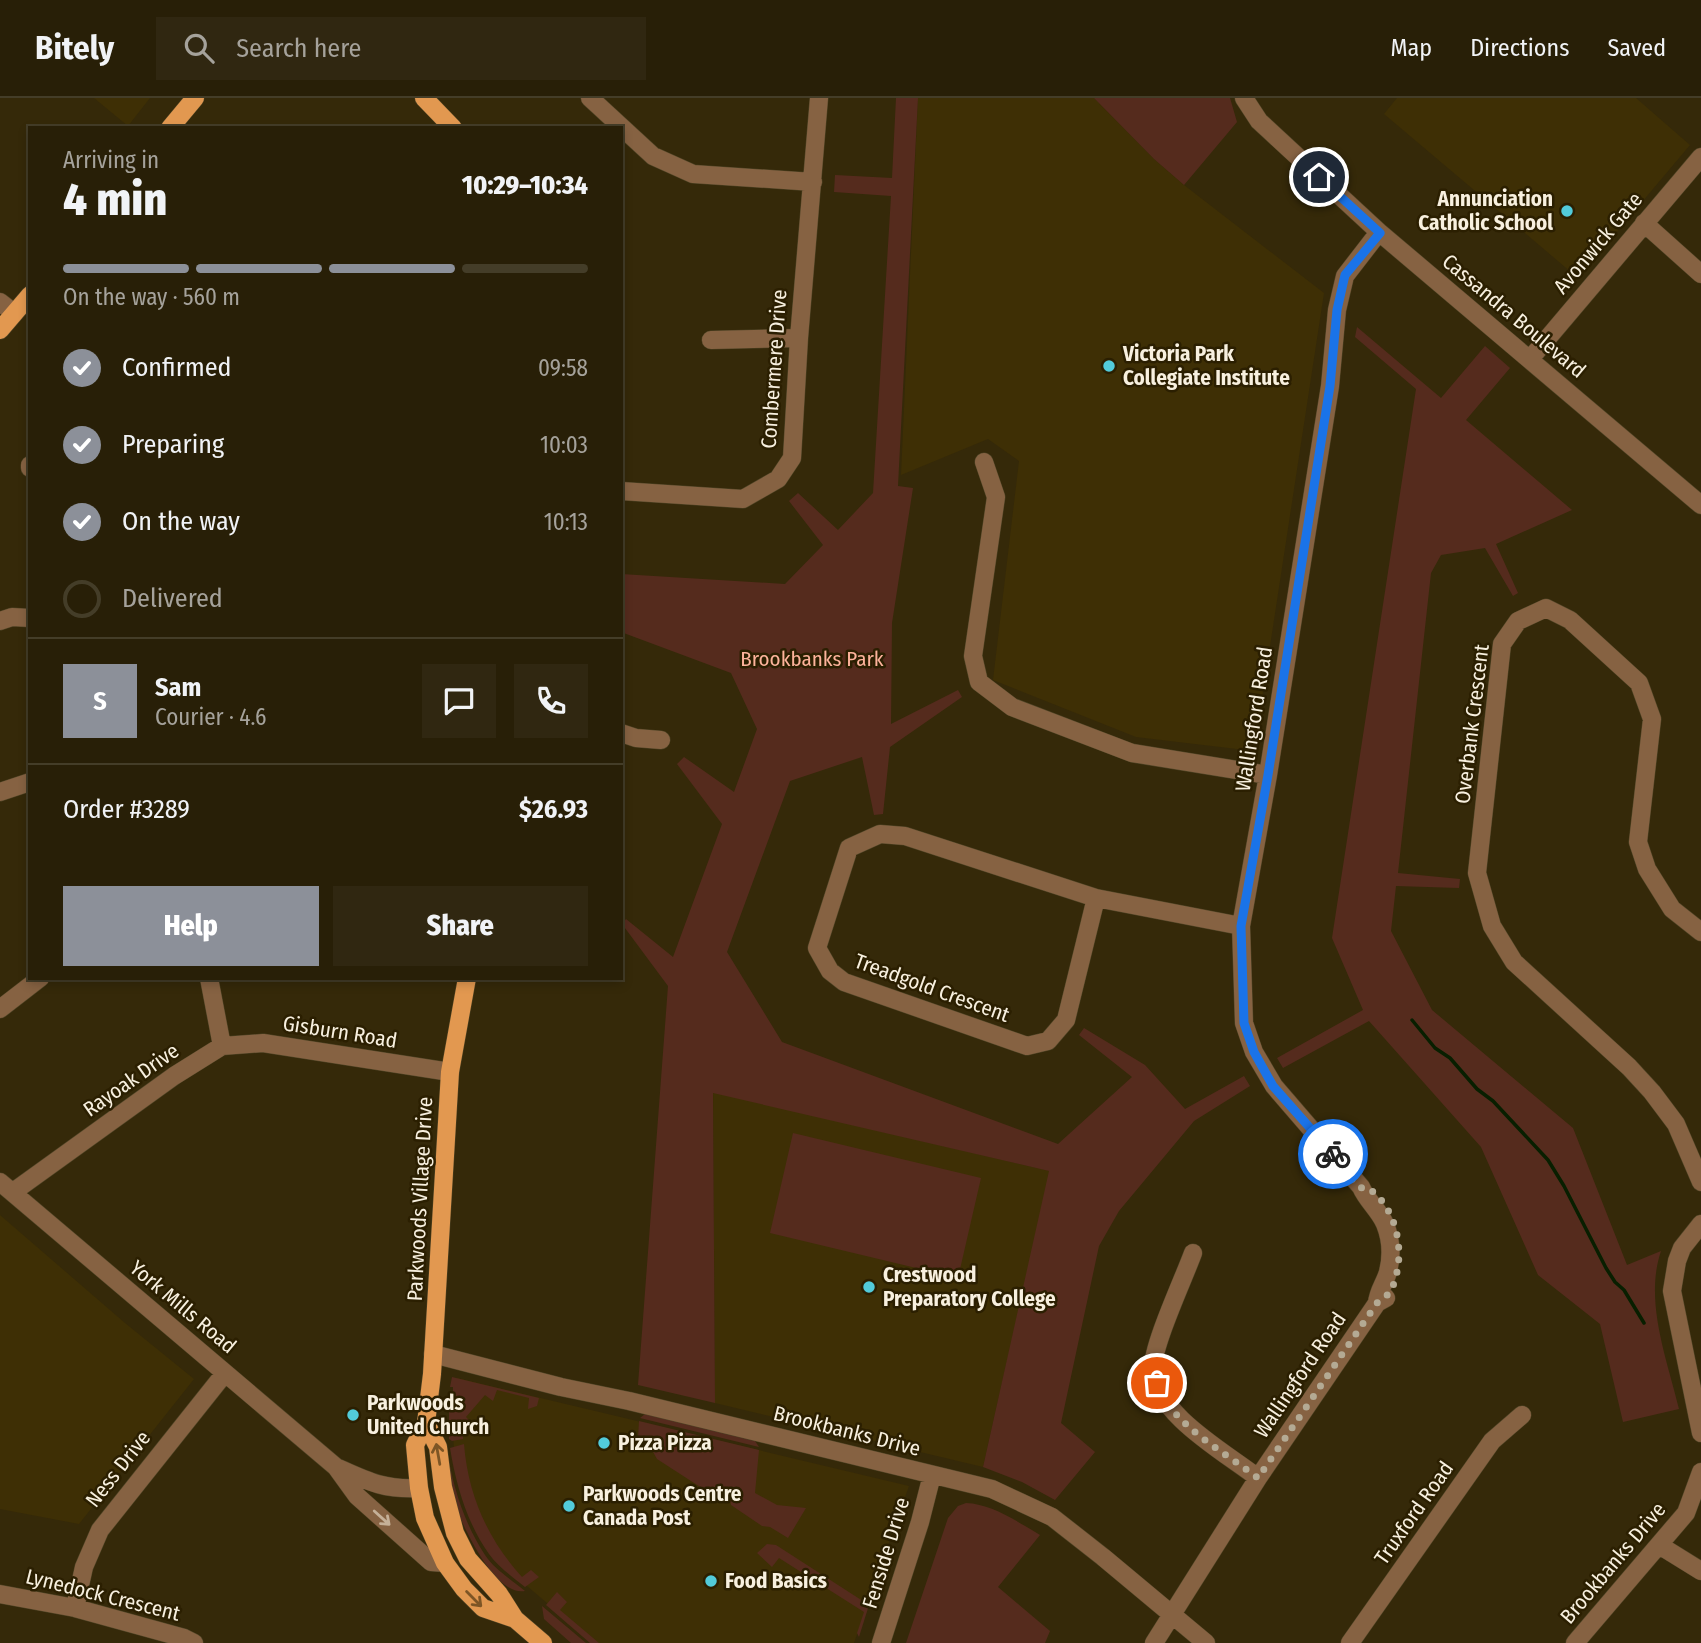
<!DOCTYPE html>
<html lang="en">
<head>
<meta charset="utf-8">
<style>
  body { margin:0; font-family:"Fira Sans Condensed",sans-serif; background:#302711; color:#f1f3f6; height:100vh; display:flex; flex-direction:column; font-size:26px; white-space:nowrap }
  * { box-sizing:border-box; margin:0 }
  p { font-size:23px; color:#a5a29b }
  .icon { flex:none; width:38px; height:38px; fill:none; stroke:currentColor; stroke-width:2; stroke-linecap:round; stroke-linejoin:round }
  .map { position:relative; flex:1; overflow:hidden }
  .details { position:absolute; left:28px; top:28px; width:595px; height:854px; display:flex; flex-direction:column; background:#281f07; border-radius:0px; box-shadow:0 4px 10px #0003,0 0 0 2px #443d28 }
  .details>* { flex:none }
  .pin { position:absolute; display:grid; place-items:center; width:60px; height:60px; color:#fff; margin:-30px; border:4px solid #fff; border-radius:50%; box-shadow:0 2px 7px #0007 }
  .courier { position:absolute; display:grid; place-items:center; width:70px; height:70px; margin:-35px; border:5px solid #1a73e8; border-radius:50%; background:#fff; color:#222; box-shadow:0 2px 9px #0007 }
  .headline em { font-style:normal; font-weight:800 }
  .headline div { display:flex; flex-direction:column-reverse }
  .headline { display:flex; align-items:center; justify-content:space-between; height:119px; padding:0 35px }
  h1 { font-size:46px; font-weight:800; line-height:52px }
  .bar { display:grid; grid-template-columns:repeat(4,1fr); gap:10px 7px; align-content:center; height:84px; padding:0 35px }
  .bar i { height:9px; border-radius:5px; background:#443d28 }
  .bar .current { background:#8c9099 }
  .bar p { grid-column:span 4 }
  .line { display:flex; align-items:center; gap:18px; padding:0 35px; border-top:2px solid #443d28 }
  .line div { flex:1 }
  .round { display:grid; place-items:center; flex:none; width:74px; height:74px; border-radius:0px; background:#302711 }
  ol { padding:0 35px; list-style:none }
  li { display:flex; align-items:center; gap:21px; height:77px }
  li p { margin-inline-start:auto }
  li .icon { padding:7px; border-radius:50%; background:#8c9099; color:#fff; stroke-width:4 }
  li:last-child { color:#a5a29b }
  li i { width:38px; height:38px; border:4px solid #443d28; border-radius:50% }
  .cta { display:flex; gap:14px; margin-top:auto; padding:14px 35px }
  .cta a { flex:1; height:80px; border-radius:0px; background:#8c9099; color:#fff; font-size:28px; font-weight:800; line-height:80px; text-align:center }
  .cta a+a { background:#302711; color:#f1f3f6 }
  header { display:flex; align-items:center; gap:42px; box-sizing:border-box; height:98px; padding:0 35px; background:#281f07; border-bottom:2px solid #443d28 }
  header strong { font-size:33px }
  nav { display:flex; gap:38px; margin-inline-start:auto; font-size:24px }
  .search { width:490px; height:63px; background:#302711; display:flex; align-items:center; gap:18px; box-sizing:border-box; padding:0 24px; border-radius:0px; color:#a5a29b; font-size:26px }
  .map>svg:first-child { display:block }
  .built { fill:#3e2f05 }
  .green { fill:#552b1d }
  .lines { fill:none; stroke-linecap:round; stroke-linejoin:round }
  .stream { stroke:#081f00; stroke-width:3.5 }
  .minor-casing { stroke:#504527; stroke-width:19 }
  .major-casing { stroke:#504527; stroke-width:19 }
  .minor { stroke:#866242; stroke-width:18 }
  .major { stroke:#e29850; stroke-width:18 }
  .oneway { stroke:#7d5525 }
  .oneway2 { stroke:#c5b098 }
  .done { stroke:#b4aa94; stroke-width:7; stroke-dasharray:0 12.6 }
  .route { stroke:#1a73e8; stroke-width:9 }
  .poi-dot { fill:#52cbda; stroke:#2b1f01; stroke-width:2.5 }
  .labels { text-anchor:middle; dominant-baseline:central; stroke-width:5; stroke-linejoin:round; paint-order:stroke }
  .poi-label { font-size:21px; font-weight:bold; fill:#f8f0df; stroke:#2b1f01; text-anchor:start }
  .street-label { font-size:21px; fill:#f8f0df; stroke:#2b1f01 }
  .park-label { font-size:21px; fill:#fdb39b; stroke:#2b1f01 }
</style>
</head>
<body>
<header>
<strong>Bitely</strong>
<div class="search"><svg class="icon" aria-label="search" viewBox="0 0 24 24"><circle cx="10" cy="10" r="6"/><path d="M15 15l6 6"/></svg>Search here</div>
<nav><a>Map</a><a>Directions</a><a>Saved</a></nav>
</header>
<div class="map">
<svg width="1701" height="1545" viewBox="0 0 1701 1545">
  <rect width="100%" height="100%" fill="#352909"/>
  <path class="built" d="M94 0H150L128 28Z
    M918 0H1094L1154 61 1184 87 1324 195 1254 653 1136 639 993 582 1019 363 988 341 901 377Z
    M1397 0H1636L1690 47 1578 180 1384 16Z
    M713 994 1050 1073 983 1369 715 1305Z
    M0 1117 125 1225 194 1281 79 1426 0 1411Z
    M457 1280 909 1388 854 1545H594L527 1488 493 1455 455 1366 453 1335Z"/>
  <path class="green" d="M896 0H918L898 388 913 390 892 525 891 626 958 592 962 599 890 649 883 716 874 717 862 659 790 683 727 854 782 944 1058 1046 1132 979 1079 937 1084 930 1145 967 1185 1011 1244 978 1250 988 1194 1023 1119 1113 1099 1148 1061 1325 1095 1354 1055 1402 1022 1384 983 1369 1049 1073 713 995 715 1305 638 1287 668 888 622 826 626 821 673 859 722 726 677 666 684 659 734 694 757 631 731 575 621 534V476L785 486 823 447 789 403 798 395 838 432 873 395 891 98 834 94 835 77 892 80Z
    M1094 0H1230L1237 24 1184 87 1154 61Z
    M1357 229 1441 300 1485 248 1510 270 1466 322 1572 412 1496 446 1518 495 1513 498 1485 450 1441 457 1431 475 1398 775 1460 781 1459 790 1396 788 1391 833 1432 912 1573 1030 1627 1167 1661 1153C1644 1203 1667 1261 1679 1311L1623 1324 1600 1226 1538 1177 1481 1049 1369 923 1283 970 1277 960 1363 912 1332 840 1416 291 1355 239Z
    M793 1035 981 1080 958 1180 770 1135Z
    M452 1279 539 1300 537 1308 528 1311 529 1300 497 1292 493 1303 485 1297 466 1319 473 1326 463 1327V1341L452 1343 449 1341V1296H453V1289H450Z
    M645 1316 755 1343 759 1349 640 1320Z
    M639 1323 759 1352 755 1395 777 1407 806 1410 788 1440 770 1429 762 1428 731 1407 730 1402 713 1391 708 1394 657 1361 652 1352 638 1340Z
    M464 1346C468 1397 488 1442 522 1479L531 1472 539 1479 525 1489C513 1479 498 1469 489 1456 467 1425 456 1387 450 1350Z
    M447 1350C452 1387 464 1425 485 1457 494 1471 512 1482 525 1493 495 1499 462 1427 454 1404 449 1386 448 1368 447 1350Z
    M966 1405C992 1406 1018 1424 1040 1437L998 1489 1050 1533 1045 1545H906L948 1420 958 1408Z
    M767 1446 776 1447 869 1507 859 1539 857 1535 864 1514 779 1460 772 1469 757 1455Z
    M557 1494 567 1504 560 1512 599 1545H590L546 1507Z
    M542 1508 586 1545H571L544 1521Z"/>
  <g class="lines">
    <path class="stream" d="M1412 922 1435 950 1450 960 1477 991 1493 1003 1548 1062 1564 1088 1606 1170 1615 1184 1624 1192 1644 1225"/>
    <defs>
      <path id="minor" d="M590 0 653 58 693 76 813 84
        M1244 0 1259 23 1379 134 1701 407
        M1644 125 1701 176
        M0 204 14 215
        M711 242 799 240
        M1530 261 1701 59
        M984 364 996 399 973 558 979 584 1012 609 1132 655 1268 677
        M30 367V370
        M621 393 743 401 778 381 792 360 799 240 819 0
        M0 523 12 519 30 520
        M621 635 636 640 661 642
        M0 694 30 684
        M1096 800 1066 922 1048 943 1027 948 844 884 830 873 817 850 849 750 880 736 905 738 1096 800 1241 828
        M1701 834 1672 811 1647 771 1638 744 1652 621 1639 585 1570 522 1546 510 1518 523 1502 546 1477 775 1492 828 1514 864 1629 969 1652 994 1676 1026 1701 1084
        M209 880 222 948
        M0 911 40 880
        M0 1084 336 1369 357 1398 431 1464 445 1465
        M13 1094 174 978 222 948 263 945 450 974
        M1701 1126 1682 1150 1677 1163 1672 1193 1701 1335
        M1193 1155C1184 1180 1152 1248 1153 1271 1156 1317 1225 1354 1258 1380
        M1377 1205C1378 1193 1385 1185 1388 1174 1392 1158 1391 1141 1385 1126 1379 1112 1367 1103 1361 1089L1274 988 1254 954 1244 925 1241 828 1268 677 1330 288 1337 212 1345 178 1379 134
        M433 1256 561 1289 629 1303 992 1391 1052 1419 1103 1459 1206 1545
        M336 1369C367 1383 384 1392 419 1390
        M1659 1447 1701 1473
        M0 1496 75 1510 184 1540 194 1545
        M75 1510 84 1469 100 1432 225 1275
        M881 1545 920 1424 932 1377
        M1154 1545 1258 1380 1377 1205 1386 1200
        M1350 1545 1492 1343 1522 1317
        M1575 1545 1686 1415 1701 1374"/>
      <path id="major" d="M424 0 453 30
        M170 30 195 0
        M0 232 30 197
        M467 880 450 974 432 1276 426 1325 415 1347 419 1390 425 1420 445 1465 464 1491 483 1510 515 1521
        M426 1325 438 1349 443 1389 455 1435 468 1461 499 1496 515 1521 543 1545"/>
    </defs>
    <use href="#minor" class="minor-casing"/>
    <use href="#major" class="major-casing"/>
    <use href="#minor" class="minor"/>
    <use href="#major" class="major"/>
  </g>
  <defs><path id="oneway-shaft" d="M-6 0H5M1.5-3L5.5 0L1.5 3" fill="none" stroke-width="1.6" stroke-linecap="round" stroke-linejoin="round" transform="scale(1.75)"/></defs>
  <g class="oneway">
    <use href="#oneway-shaft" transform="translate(438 1356) rotate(-100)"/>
    <use href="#oneway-shaft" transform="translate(474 1501) rotate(45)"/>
  </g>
  <use class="oneway2" href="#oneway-shaft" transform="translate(382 1420) rotate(42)"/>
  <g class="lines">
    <path class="done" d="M1157 1285C1169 1325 1226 1355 1258 1380L1377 1205C1390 1198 1394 1188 1397 1174 1403 1147 1395 1111 1372 1093 1364 1087 1370 1094 1362 1090 1351 1083 1341 1066 1333 1056"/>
    <path class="route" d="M1319 79 1380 135 1345 177 1337 212 1330 288 1268 677 1241 828 1244 925 1254 954 1273 988 1333 1056"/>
  </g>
  <g class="poi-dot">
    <circle cx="1567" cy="113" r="7"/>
    <circle cx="1109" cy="268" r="7"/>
    <circle cx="869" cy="1189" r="7"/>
    <circle cx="353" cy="1317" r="7"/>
    <circle cx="604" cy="1345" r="7"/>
    <circle cx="569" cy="1408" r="7"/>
    <circle cx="711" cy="1483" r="7"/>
  </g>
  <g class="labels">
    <g class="poi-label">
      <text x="1553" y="101" text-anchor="end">Annunciation<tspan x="1553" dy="24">Catholic School</tspan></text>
      <text x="1123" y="256">Victoria Park<tspan x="1123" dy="24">Collegiate Institute</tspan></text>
      <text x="883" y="1177">Crestwood<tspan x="883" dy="24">Preparatory College</tspan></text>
      <text x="367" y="1305">Parkwoods<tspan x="367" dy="24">United Church</tspan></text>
      <text x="618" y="1345">Pizza Pizza</text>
      <text x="583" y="1396">Parkwoods Centre<tspan x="583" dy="24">Canada Post</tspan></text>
      <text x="725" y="1483">Food Basics</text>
    </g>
    <g class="street-label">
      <text transform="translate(1598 145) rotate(-50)">Avonwick Gate</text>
      <text transform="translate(1514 218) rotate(40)">Cassandra Boulevard</text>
      <text transform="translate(774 271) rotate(-86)">Combermere Drive</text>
      <text transform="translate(1254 621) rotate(-81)">Wallingford Road</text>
      <text transform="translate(1472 626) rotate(-83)">Overbank Crescent</text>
      <text transform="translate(932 890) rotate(20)">Treadgold Crescent</text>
      <text transform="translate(340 934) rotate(9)">Gisburn Road</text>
      <text transform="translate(131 982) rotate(-35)">Rayoak Drive</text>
      <text transform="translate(420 1101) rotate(-87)">Parkwoods Village Drive</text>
      <text transform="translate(183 1209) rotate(40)">York Mills Road</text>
      <text transform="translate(1300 1277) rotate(-56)">Wallingford Road</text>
      <text transform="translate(847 1333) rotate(14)">Brookbanks Drive</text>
      <text transform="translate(118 1371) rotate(-52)">Ness Drive</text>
      <text transform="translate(1414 1415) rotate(-55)">Truxford Road</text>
      <text transform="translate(886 1455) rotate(-73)">Fenside Drive</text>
      <text transform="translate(1613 1465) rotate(-50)">Brookbanks Drive</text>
      <text transform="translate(103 1497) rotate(14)">Lynedock Crescent</text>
    </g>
    <g class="park-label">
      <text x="812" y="561">Brookbanks Park</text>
    </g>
  </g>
</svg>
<div class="pin" style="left:1157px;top:1285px;background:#ea580c"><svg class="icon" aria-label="bag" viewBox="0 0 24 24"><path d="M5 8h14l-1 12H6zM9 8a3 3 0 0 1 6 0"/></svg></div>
<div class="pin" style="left:1319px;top:79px;background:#1f2937"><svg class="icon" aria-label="home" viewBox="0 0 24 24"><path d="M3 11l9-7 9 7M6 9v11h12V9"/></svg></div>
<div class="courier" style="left:1333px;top:1056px"><svg class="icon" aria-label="bike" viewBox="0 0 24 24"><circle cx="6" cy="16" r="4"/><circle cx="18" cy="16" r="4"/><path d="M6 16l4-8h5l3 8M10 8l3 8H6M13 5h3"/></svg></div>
<section class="details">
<div class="headline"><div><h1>4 min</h1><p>Arriving in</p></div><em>10:29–10:34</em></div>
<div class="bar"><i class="current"></i><i class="current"></i><i class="current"></i><i></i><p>On the way · 560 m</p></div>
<ol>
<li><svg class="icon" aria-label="check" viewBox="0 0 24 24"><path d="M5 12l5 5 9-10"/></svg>Confirmed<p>09:58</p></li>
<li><svg class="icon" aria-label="check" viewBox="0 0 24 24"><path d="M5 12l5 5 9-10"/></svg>Preparing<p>10:03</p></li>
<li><svg class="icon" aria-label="check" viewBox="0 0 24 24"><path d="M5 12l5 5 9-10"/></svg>On the way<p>10:13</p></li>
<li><i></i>Delivered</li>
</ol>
<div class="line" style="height:126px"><b class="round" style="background:#8c9099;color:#fff">S</b><div><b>Sam</b><p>Courier · 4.6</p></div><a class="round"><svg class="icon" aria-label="chat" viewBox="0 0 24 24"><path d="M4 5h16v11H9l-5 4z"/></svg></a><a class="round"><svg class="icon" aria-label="phone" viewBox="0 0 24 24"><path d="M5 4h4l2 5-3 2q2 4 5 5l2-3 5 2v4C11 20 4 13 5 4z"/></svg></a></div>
<div class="line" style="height:91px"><div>Order #3289</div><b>$26.93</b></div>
<div class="cta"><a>Help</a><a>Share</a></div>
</section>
</div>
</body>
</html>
